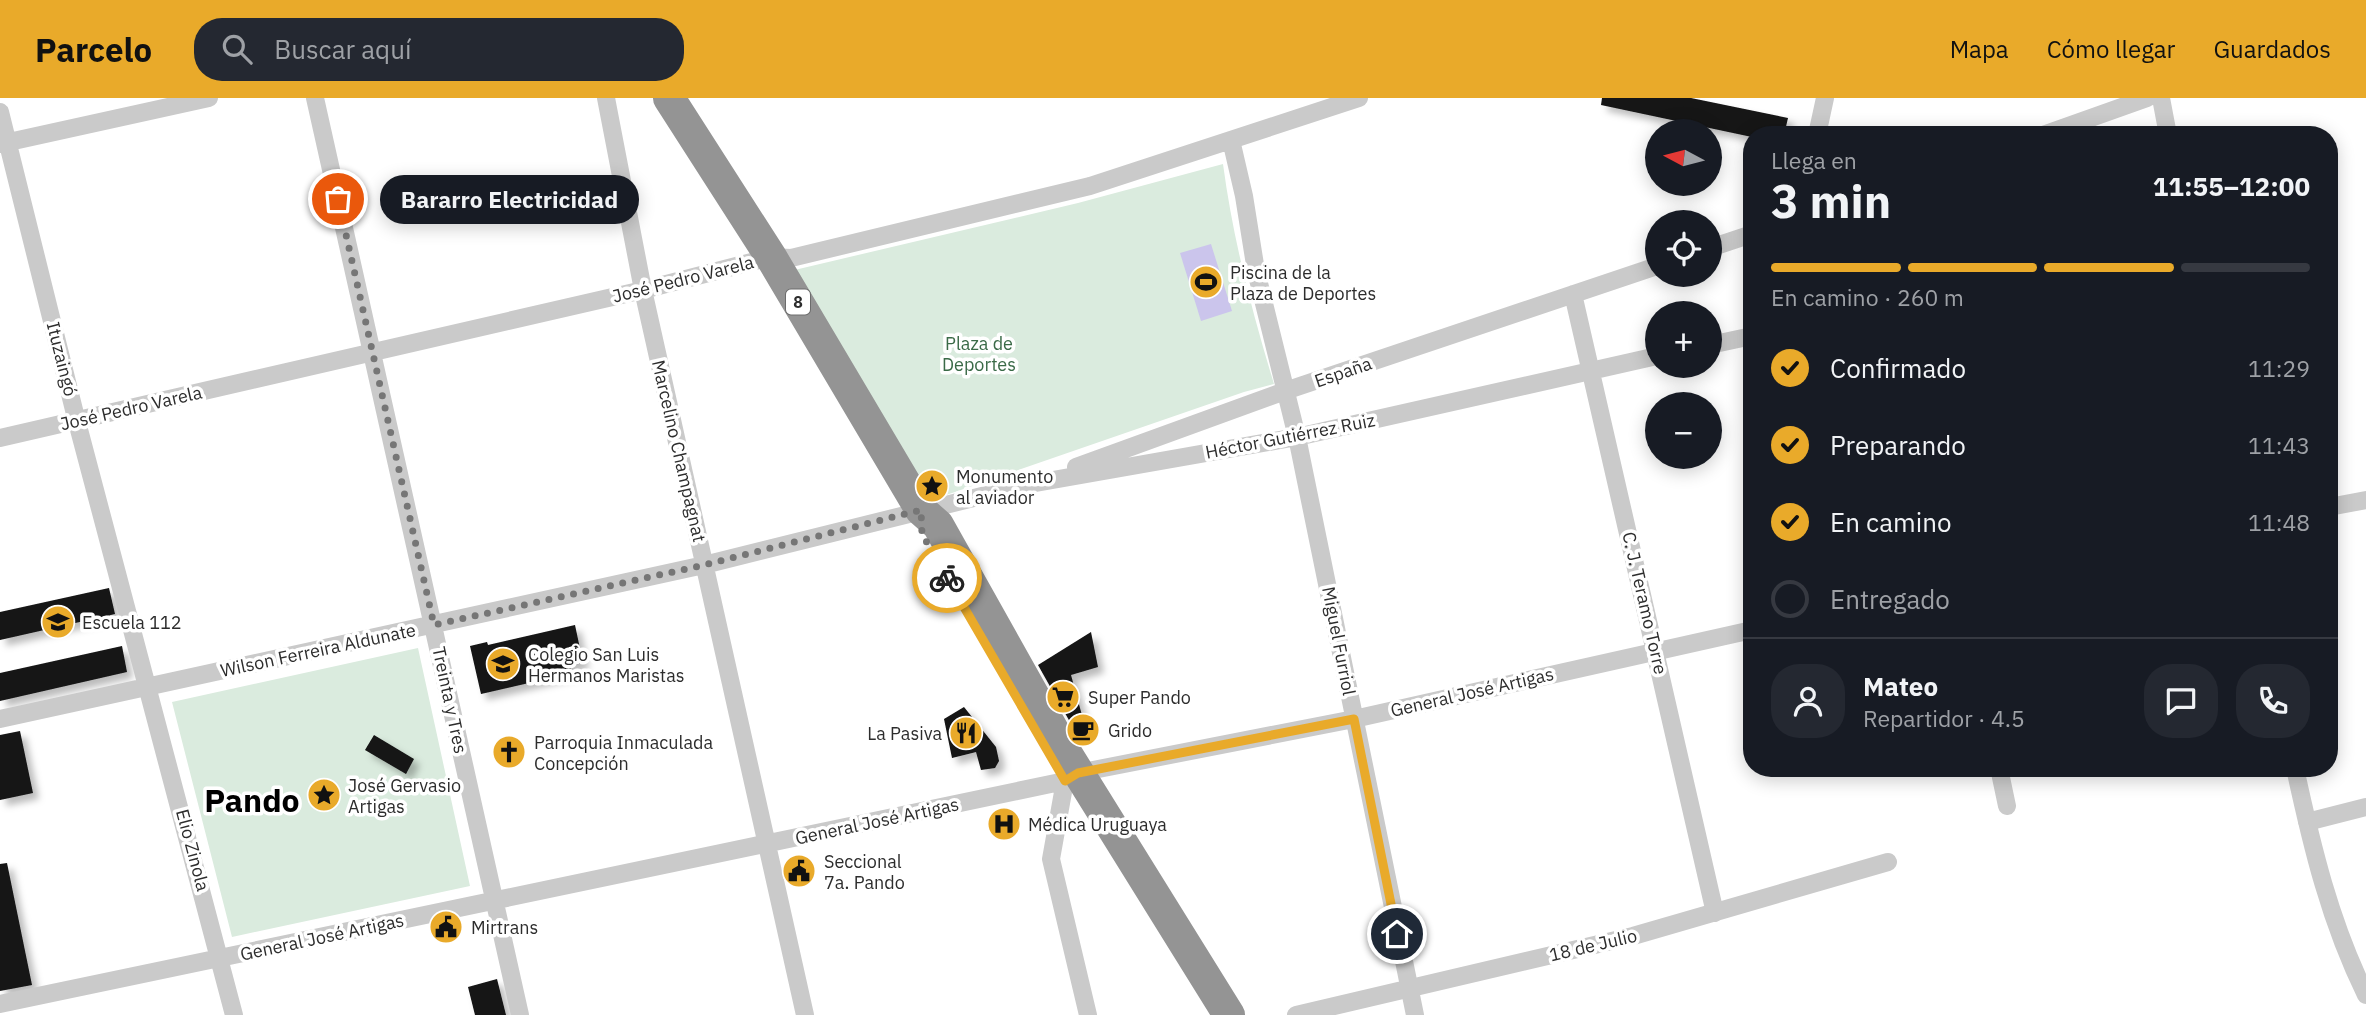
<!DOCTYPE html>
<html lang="es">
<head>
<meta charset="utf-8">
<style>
  body { margin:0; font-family:"IBM Plex Sans",sans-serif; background:#242831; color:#f1f3f6; height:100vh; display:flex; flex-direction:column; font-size:26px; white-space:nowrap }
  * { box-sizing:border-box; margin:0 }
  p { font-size:23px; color:#9ea1a6 }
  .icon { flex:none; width:38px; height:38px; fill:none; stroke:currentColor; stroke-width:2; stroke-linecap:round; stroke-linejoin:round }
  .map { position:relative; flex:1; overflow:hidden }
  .sheet { position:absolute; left:1743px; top:28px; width:595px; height:651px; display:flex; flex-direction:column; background:#171b24; border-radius:28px; box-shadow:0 4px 18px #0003 }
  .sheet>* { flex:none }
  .needle { width:46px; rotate:277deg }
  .controls { position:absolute; left:1645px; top:21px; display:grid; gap:14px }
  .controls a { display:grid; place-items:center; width:77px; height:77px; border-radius:50%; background:#171b24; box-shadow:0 4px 18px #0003; font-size:35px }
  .pin { position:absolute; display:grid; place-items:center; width:60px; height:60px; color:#fff; margin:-30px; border:4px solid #fff; border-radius:50%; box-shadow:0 2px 7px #0007 }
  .courier { position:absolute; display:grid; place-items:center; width:70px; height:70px; margin:-35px; border:5px solid #e9aa2a; border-radius:50%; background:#fff; color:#222; box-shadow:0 2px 9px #0007 }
  .bubble { position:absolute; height:49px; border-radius:24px; background:#171b24; box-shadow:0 4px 18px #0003; font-size:23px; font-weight:700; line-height:49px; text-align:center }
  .headline em { font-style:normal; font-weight:700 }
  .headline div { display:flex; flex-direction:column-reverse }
  .headline { display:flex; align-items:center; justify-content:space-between; height:119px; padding:0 28px }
  h1 { font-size:46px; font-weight:700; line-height:52px }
  .bar { display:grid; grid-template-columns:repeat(4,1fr); gap:10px 7px; align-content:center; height:84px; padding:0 28px }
  .bar i { height:9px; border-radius:5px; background:#363941 }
  .bar .on { background:#e9aa2a }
  .bar p { grid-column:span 4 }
  .line { display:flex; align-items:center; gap:18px; padding:0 28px; border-top:2px solid #363941 }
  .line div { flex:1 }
  .round { display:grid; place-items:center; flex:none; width:74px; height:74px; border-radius:28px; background:#242831 }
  ol { padding:0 28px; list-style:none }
  li { display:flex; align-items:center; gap:21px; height:77px }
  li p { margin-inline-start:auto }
  li .icon { padding:7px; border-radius:50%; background:#e9aa2a; color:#111; stroke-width:4 }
  li:last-child { color:#9ea1a6 }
  li i { width:38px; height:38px; border:4px solid #363941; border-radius:50% }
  header { display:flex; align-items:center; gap:42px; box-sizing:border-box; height:98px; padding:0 35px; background:#e9aa2a; color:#111 }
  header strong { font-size:33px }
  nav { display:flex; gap:38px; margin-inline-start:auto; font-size:24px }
  .search { width:490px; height:63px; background:#242831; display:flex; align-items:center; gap:18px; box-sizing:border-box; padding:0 24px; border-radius:28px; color:#9ea1a6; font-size:26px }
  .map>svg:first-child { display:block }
  .green { fill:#daebde }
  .water { fill:#cbc5ec }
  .building { fill:#141414; filter:url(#shadow) }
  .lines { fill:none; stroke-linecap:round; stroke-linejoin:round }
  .street { stroke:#cacaca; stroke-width:18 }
  .highway { stroke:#949494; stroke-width:32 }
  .done { stroke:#767676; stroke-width:7; stroke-dasharray:0 12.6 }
  .route { stroke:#e9aa2a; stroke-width:9 }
  .labels { text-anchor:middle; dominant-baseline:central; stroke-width:7; stroke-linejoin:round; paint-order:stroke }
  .shield { fill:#fff; stroke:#6c6c6c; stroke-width:2 }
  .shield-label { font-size:16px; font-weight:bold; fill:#2d2d2d }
  .poi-label { font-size:18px; fill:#2d2d2d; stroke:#fff; text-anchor:start }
  .street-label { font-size:18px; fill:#2d2d2d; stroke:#fff }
  .park-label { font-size:18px; fill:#3a6a47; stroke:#fff }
  .town-label { font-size:32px; font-weight:bold; fill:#000; stroke:#fff }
</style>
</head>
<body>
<header>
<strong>Parcelo</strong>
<div class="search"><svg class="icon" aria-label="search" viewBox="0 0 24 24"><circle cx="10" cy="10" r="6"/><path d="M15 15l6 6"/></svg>Buscar aquí</div>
<nav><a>Mapa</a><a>Cómo llegar</a><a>Guardados</a></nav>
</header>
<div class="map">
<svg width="2366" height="917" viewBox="0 0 2366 917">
  <defs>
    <filter id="shadow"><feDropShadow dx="6" dy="6" stdDeviation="3.5" flood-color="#0004"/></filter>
  </defs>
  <rect width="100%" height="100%" fill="#fff"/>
  <path class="green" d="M1223 66C1233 141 1252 214 1274 286L1244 294 923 405 786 174 1078 105Z
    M418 550 470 788 232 839 172 604Z"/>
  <path class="water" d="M1211 146 1232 213 1201 223 1180 155Z"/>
  <path class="building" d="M1602 0H1691L1788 20 1784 37 1752 39 1601 7Z
    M109 490 115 516 0 542V514Z
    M575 527 583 565 570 568 572 575 481 596 470 548 487 544 488 547Z
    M1091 534 1098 569 1071 577 1083 621 1070 624 1038 567Z
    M122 548 127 574 0 603V575Z
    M964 609 996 649 999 663 995 670 981 672 976 654 952 660 944 621Z
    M20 633 33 695 0 702V637Z
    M374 637 414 661 406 676 365 652Z
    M7 765 32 887 0 893V766Z
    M497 881 506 917H475L468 889Z"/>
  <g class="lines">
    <path class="street" d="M315 0 520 917
      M606 0 643 192 805 917
      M2161 0 2168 37
      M0 14 77 324 234 917
      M1817 37 1825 0
      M2043 37 2147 0
      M1231 42 1244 98 1256 173 1297 339 1415 917
      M0 46 209 0
      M1710 150 1752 136
      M1573 196 1715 815
      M1710 247 1752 238
      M0 340 643 192 771 159 791 160 1090 88 1359 0
      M1076 369 1285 293 1657 168
      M2329 409 2366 402
      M0 621 704 467 1030 386 1297 339 1657 258
      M1999 670 2007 708
      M2295 670C2312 749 2330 824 2366 897
      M1065 683 1051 761 1088 917
      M2307 724 2366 709
      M0 906 1065 683 1078 675 1354 621 1752 532
      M1296 917 1633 838 1888 764"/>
    <path class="highway" d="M669 0 771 159 921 412 938 427 1063 650 1229 917"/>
  </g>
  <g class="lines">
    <path class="done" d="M338 101 434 527 704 467 921 412 922 436 947 480"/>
    <path class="route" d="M947 480 1065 683 1078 675 1354 621 1397 836"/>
  </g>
  <defs>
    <symbol id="stadium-disc" viewBox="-11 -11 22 22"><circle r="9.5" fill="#e9aa2a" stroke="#fff"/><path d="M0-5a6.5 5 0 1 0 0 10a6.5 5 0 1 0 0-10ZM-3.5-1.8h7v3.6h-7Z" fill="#111"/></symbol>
    <symbol id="sight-disc" viewBox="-11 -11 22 22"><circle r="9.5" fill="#e9aa2a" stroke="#fff"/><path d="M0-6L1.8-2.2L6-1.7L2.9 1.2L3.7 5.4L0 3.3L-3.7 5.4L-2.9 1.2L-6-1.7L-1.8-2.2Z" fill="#111"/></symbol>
    <symbol id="school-disc" viewBox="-11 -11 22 22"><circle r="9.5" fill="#e9aa2a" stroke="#fff"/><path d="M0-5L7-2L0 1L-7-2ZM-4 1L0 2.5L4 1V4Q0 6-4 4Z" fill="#111"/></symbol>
    <symbol id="supermarket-disc" viewBox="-11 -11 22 22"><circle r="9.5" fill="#e9aa2a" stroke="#fff"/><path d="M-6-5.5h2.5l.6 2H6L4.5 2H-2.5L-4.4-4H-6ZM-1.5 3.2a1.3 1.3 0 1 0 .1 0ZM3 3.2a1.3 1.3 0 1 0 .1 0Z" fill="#111"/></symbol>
    <symbol id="cafe-disc" viewBox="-11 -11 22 22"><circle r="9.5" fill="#e9aa2a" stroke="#fff"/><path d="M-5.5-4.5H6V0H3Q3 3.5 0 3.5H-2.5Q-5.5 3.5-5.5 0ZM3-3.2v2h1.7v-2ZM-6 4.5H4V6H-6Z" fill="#111"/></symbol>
    <symbol id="restaurant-disc" viewBox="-11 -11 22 22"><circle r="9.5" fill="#e9aa2a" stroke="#fff"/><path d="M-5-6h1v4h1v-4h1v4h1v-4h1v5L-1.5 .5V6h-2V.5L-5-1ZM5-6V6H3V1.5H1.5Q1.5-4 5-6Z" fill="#111"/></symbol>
    <symbol id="church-disc" viewBox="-11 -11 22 22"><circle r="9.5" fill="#e9aa2a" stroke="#fff"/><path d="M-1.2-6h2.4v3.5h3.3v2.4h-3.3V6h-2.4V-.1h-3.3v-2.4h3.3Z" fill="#111"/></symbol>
    <symbol id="hospital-disc" viewBox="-11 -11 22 22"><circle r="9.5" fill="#e9aa2a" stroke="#fff"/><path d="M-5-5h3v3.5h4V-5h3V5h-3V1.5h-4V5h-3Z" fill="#111"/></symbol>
    <symbol id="civic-disc" viewBox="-11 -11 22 22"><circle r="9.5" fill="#e9aa2a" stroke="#fff"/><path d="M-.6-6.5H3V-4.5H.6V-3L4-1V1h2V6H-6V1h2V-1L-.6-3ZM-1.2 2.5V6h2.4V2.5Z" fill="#111"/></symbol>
  </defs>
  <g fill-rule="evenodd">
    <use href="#stadium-disc" x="1187" y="165" width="38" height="38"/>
    <use href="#sight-disc" x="913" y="369" width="38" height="38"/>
    <use href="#school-disc" x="39" y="505" width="38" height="38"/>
    <use href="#school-disc" x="484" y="547" width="38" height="38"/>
    <use href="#supermarket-disc" x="1044" y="580" width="38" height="38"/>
    <use href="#cafe-disc" x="1064" y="613" width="38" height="38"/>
    <use href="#restaurant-disc" x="947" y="616" width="38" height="38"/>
    <use href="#church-disc" x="490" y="635" width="38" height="38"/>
    <use href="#sight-disc" x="305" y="678" width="38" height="38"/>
    <use href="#hospital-disc" x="985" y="707" width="38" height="38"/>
    <use href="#civic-disc" x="780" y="754" width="38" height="38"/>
    <use href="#civic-disc" x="427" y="810" width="38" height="38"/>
  </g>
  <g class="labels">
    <rect class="shield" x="786" y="191.5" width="24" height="25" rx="5"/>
    <g class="shield-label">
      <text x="798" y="204">8</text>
    </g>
    <g class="poi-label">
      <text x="1230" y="174">Piscina de la<tspan x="1230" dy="21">Plaza de Deportes</tspan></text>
      <text x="956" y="378">Monumento<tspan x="956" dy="21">al aviador</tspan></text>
      <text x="82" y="524">Escuela 112</text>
      <text x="528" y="556">Colegio San Luis<tspan x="528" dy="21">Hermanos Maristas</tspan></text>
      <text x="1088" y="599">Super Pando</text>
      <text x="1108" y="632">Grido</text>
      <text x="942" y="635" text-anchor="end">La Pasiva</text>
      <text x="534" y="644">Parroquia Inmaculada<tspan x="534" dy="21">Concepción</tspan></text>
      <text x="348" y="687">José Gervasio<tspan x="348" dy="21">Artigas</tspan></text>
      <text x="1028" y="726">Médica Uruguaya</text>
      <text x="824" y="763">Seccional<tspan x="824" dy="21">7a. Pando</tspan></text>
      <text x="471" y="829">Mirtrans</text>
    </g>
    <g class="street-label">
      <text transform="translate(683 181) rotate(-14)">José Pedro Varela</text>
      <text transform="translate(62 261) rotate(76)">Ituzaingó</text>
      <text transform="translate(1343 274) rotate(-19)">España</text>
      <text transform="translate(131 310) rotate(-13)">José Pedro Varela</text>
      <text transform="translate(1290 338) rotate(-11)">Héctor Gutiérrez Ruiz</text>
      <text transform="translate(679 353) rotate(77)">Marcelino Champagnat</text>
      <text transform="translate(1645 505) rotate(77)">C. J. Teramo Torre</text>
      <text transform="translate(1339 543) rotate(79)">Miguel Furriol</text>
      <text transform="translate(318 552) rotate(-12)">Wilson Ferreira Aldunate</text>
      <text transform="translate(1472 594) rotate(-13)">General José Artigas</text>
      <text transform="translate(450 602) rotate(78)">Treinta y Tres</text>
      <text transform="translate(877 723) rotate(-12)">General José Artigas</text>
      <text transform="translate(193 752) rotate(75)">Elio Zinola</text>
      <text transform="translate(322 839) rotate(-12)">General José Artigas</text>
      <text transform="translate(1593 847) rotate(-13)">18 de Julio</text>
    </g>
    <g class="park-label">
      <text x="979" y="245">Plaza de<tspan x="979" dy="21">Deportes</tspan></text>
    </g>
    <g class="town-label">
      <text x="252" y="702">Pando</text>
    </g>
  </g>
</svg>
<div class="controls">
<a><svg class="needle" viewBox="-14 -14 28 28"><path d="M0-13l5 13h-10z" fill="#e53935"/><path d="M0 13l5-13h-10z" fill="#9ea1a6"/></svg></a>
<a><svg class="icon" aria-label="locate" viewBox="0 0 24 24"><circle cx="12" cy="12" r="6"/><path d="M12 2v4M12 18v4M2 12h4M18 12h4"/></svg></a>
<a>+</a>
<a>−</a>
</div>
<div class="pin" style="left:338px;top:101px;background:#ea580c"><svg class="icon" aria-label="bag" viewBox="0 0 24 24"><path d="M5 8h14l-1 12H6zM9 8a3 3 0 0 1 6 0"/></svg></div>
<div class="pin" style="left:1397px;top:836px;background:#1f2937"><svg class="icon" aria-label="home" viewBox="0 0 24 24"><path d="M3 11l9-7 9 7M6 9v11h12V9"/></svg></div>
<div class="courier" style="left:947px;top:480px"><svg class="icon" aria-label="bike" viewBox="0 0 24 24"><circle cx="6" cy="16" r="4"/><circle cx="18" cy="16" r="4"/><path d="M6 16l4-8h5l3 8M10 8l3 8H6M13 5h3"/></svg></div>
<div class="bubble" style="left:380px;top:77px;width:259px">Bararro Electricidad</div>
<section class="sheet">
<div class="headline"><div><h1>3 min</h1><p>Llega en</p></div><em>11:55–12:00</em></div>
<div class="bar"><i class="on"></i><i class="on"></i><i class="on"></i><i></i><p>En camino · 260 m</p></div>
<ol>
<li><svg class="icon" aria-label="check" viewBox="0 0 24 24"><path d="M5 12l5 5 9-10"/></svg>Confirmado<p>11:29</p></li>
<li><svg class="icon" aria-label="check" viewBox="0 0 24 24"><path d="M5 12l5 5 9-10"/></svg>Preparando<p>11:43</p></li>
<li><svg class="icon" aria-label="check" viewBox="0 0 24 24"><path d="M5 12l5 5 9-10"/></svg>En camino<p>11:48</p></li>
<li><i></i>Entregado</li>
</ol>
<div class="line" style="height:126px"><a class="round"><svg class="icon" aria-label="person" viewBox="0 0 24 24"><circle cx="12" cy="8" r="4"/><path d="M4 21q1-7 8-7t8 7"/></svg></a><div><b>Mateo</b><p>Repartidor · 4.5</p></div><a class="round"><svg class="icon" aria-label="chat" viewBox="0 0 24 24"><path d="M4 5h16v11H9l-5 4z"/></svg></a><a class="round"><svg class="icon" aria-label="phone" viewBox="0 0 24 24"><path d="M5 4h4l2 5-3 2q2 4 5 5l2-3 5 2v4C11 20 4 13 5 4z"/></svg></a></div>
</section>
</div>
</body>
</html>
